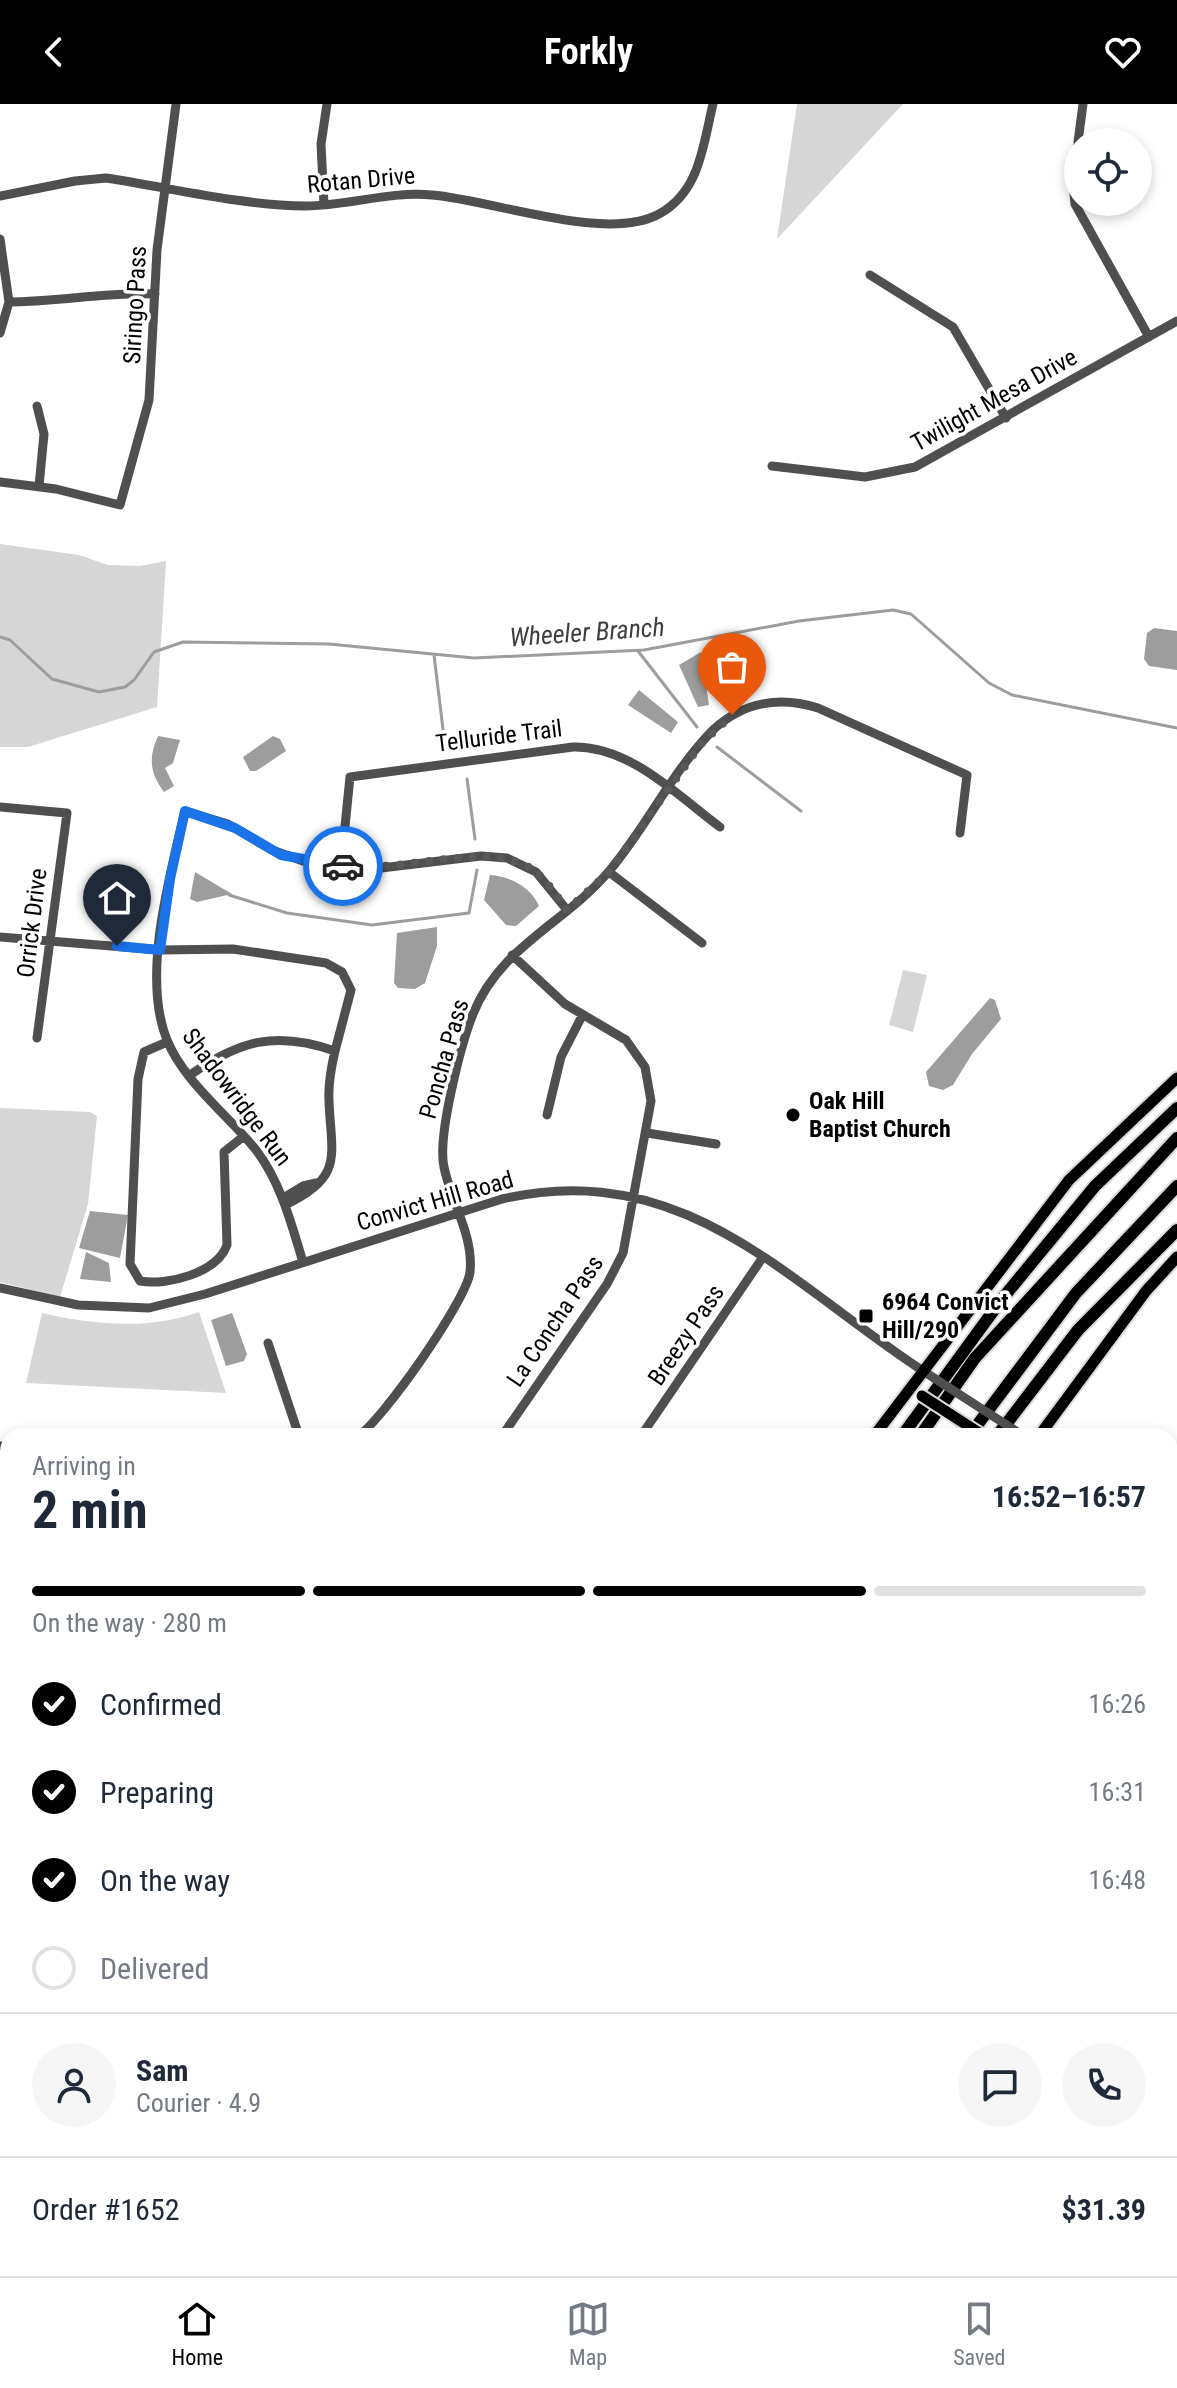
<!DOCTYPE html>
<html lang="en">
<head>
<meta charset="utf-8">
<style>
  body { margin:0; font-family:"Roboto Condensed",sans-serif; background:#f6f6f7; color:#1f2937; height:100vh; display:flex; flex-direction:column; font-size:30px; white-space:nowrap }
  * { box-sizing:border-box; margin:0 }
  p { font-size:26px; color:#747a83 }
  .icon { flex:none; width:44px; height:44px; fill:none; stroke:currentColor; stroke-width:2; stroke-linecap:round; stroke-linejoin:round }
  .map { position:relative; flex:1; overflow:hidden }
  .panel { position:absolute; left:0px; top:1324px; width:1178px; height:848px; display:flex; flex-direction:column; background:#fff; border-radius:24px 24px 0 0; box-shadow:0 4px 12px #0003 }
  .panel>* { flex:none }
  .fabs { position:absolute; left:1064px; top:24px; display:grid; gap:16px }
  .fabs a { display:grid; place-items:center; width:88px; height:88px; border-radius:50%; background:#fff; box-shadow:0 4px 12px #0003; font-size:40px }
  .pin { position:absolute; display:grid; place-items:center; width:68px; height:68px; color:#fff; margin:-82px -34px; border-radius:50% 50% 50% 0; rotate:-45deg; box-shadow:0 0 8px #0007 }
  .pin .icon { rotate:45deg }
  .courier { position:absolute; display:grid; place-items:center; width:80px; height:80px; margin:-40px; border:6px solid #1a73e8; border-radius:50%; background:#fff; color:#222; box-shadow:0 2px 10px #0007 }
  .summary em { font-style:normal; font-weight:700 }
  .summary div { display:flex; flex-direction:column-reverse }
  .summary { display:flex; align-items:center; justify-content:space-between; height:136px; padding:0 32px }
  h1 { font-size:52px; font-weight:700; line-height:60px }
  .bar { display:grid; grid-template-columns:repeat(4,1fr); gap:12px 8px; align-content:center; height:96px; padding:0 32px }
  .bar i { height:10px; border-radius:6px; background:#e0e1e3 }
  .bar .active { background:#000 }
  .bar p { grid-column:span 4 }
  .line { display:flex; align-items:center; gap:20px; padding:0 32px; border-top:2px solid #e0e1e3 }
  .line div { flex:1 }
  .round { display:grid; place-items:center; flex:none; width:84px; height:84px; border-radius:42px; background:#f6f6f7 }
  ol { padding:0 32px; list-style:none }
  li { display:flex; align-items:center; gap:24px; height:88px }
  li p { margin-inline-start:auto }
  li .icon { padding:8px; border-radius:50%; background:#000; color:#fff; stroke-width:4 }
  li:last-child { color:#747a83 }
  li i { width:44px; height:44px; border:4px solid #e0e1e3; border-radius:50% }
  header { display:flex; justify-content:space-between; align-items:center; height:104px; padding:0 32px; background:#000; color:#fff; font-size:36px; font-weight:700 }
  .menu { display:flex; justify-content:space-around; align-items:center; height:112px; border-top:2px solid #e0e1e3; background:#fff; font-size:22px; color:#747a83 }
  .menu a { display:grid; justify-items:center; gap:4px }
  .menu .active { color:#000 }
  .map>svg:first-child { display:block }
  .green { fill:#d6d6d6 }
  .water { fill:#9d9d9d }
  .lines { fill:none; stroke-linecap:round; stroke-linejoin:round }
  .stream { stroke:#9d9d9d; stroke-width:3 }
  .major-casing { stroke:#dbdbdb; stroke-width:15 }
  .highway-casing { stroke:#dbdbdb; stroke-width:16 }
  .minor { stroke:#4f4f4f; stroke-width:9 }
  .major { stroke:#000; stroke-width:11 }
  .highway { stroke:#000; stroke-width:12 }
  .major-bridge-casing { stroke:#dbdbdb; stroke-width:15; stroke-linecap:butt }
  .minor-bridge { stroke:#4f4f4f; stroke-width:9 }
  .major-bridge { stroke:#000; stroke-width:11 }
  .done { stroke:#595959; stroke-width:8; stroke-dasharray:0 14.4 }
  .route { stroke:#1a73e8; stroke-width:10 }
  .poi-dot { fill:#000; stroke:#fff; stroke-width:3 }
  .labels { text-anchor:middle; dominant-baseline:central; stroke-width:7; stroke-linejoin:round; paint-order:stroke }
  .street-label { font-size:24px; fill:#000; stroke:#fff }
  .poi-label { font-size:24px; font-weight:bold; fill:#000; stroke:#fff; text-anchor:start }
  .water-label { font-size:26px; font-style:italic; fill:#3e3e3e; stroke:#fff }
</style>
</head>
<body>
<header><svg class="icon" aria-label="back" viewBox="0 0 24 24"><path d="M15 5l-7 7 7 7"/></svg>Forkly<svg class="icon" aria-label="heart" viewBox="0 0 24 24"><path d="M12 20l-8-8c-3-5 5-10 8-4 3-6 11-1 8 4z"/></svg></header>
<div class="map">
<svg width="1177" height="2172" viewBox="0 0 1177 2172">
  <rect width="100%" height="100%" fill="#fff"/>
  <path class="green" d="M797 0H903L777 135Z
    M0 440 79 451 108 461 140 462 166 457 157 603 28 643H0Z
    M903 866 927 871 913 928 889 921Z
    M0 1004 90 1008 97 1012 88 1100 60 1193 0 1178Z
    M199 1208 226 1289 26 1279 42 1209C94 1221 149 1226 199 1208Z"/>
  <path class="water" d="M1154 524 1177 527V566L1149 562 1144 555 1147 529Z
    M701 548 709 601 698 603 679 561Z
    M639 586 678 618 671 629 628 601Z
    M158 632 180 636 173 659 165 664 174 682 164 688C150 669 148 654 158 632Z
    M273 632 280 635 286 647 256 667H250L243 653Z
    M195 768 232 790 197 798 190 795Z
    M490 771C510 772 532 784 539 802L516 822 506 821 484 796Z
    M437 823V842L425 879 415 885 398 884 394 879 397 829Z
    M990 894 995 896 1001 915 972 950 953 981 943 986 929 982 926 968Z
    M90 1107 128 1111 120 1154 79 1144Z
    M86 1148 109 1159 111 1178 80 1175Z
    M232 1209 247 1250 244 1257 226 1262 211 1216Z"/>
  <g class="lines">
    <path class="stream" d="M0 533 10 536 52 575 99 588 125 583 134 576 154 548 183 538 329 540 474 554 644 546 799 517 893 506 911 510 989 579 1012 591 1177 624
      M638 547 697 623
      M434 551 445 642
      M717 643 801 707
      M467 675 475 735
      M229 791 287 809 372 821 469 809 477 766
      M1170 1962 1177 1953
      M1017 2172 1023 2164"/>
    <defs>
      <path id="major" d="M874 1332 1069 1076 1177 974
        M1039 1332 1146 1187 1177 1153
        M1170 2110 1177 2116
        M1150 2164 1162 2172
        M10 2172 26 2164
        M388 2172 399 2164"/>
      <path id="highway" d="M902 1332 1002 1195 1095 1082 1177 1004
        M920 1332 975 1254 1177 1034
        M969 1332 1076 1189 1177 1082
        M997 1332 1078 1226 1177 1126
        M1170 2136 1177 2141
        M1170 2156 1177 2161
        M41 2172 63 2164
        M105 2172 130 2164
        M277 2172 292 2164"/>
    </defs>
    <use href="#major" class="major-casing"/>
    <use href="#highway" class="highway-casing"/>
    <path class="minor" d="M1078 38 1083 0
      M1078 40 1073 80 1075 100 1149 233
      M0 92 75 77 106 74C172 84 239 101 305 102 348 102 388 87 432 91 493 96 606 139 659 110 700 88 703 41 713 0
      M324 101 321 40 327 0
      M0 135 9 198 0 229
      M870 171 953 223 1006 314
      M9 198C59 198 105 188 155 190
      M37 302 44 330 39 382
      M772 362 865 373 915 363 1177 217
      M0 378 56 385 120 401 149 296 157 146 176 0
      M0 703 67 709 37 934
      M341 762 350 673 573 643C630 642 677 691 720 723
      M609 768 702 839
      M0 833 160 846 233 845 326 859 342 868 351 886 335 947
      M167 938 144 948 138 975 130 1160 140 1177C167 1182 217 1169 227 1141L224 1048 244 1032
      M190 971C239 937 275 926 335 947 331 964 328 980 329 997 331 1051 345 1073 285 1101
      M547 1011 561 953 582 912
      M647 1029 716 1040
      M283 1094 303 1082 316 1079
      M303 1158C291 1119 281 1079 256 1046 228 1011 184 978 167 936 141 872 170 772 185 707L228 720 272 746 303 757 373 765 481 752 507 754 536 768 567 806
      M0 1184 78 1201 149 1204 205 1190 502 1095C688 1052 793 1185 934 1274
      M268 1239 299 1332
      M358 1332C382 1317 467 1196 470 1168 474 1132 451 1098 444 1063 437 1033 461 940 473 910 500 842 566 819 610 766 647 722 673 666 714 625 744 598 780 592 818 604L967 671 960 729
      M502 1332 607 1180 623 1149 651 997 645 963 626 936 565 900 512 851
      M641 1332 763 1153
      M0 1342 8 1343
      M1170 1785 1177 1784
      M0 1855 8 1856
      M0 1984 8 1958"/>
    <use href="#major" class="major"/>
    <use href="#highway" class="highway"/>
    <defs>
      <path id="major-bridge" d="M922 1292 984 1332"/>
    </defs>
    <use href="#major-bridge" class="major-bridge-casing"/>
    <path class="minor-bridge" d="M934 1274 1016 1327"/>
    <use href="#major-bridge" class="major-bridge"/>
  </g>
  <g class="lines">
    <path class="done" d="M343 762C398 769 489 737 530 764 546 774 556 791 567 806L609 768 701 640 732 611"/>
    <path class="route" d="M117 842 160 846 170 775 185 707 235 724 281 751 343 762"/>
  </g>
  <g class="poi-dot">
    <circle cx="793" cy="1011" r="8"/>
    <rect x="858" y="1204" width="16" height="16" rx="4"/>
  </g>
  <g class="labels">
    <g class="street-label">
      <text transform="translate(361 76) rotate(-5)">Rotan Drive</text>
      <text transform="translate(135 201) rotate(-87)">Siringo Pass</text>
      <text transform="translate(994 296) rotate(-29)">Twilight Mesa Drive</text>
      <text transform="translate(499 632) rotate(-7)">Telluride Trail</text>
      <text transform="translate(32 819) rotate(-83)">Orrick Drive</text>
      <text transform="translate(444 955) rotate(-74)">Poncha Pass</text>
      <text transform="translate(237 993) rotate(53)">Shadowridge Run</text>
      <text transform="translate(435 1097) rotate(-16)">Convict Hill Road</text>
      <text transform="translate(555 1217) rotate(-56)">La Concha Pass</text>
      <text transform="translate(686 1231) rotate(-56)">Breezy Pass</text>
    </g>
    <g class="poi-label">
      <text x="809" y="997">Oak Hill<tspan x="809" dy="28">Baptist Church</tspan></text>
      <text x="882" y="1198">6964 Convict<tspan x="882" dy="28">Hill/290</tspan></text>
    </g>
    <g class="water-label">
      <text transform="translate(587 528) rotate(-4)">Wheeler Branch</text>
    </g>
  </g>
</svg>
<div class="fabs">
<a><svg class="icon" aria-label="locate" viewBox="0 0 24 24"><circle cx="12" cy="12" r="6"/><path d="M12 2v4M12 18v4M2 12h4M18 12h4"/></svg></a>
</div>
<div class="pin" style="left:732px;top:611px;background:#ea580c"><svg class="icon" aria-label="bag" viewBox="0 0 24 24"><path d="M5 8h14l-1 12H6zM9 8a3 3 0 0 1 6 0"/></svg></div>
<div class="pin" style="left:117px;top:842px;background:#1f2937"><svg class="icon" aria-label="home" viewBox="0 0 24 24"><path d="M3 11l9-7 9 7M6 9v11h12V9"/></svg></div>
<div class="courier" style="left:343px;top:762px"><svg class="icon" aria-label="car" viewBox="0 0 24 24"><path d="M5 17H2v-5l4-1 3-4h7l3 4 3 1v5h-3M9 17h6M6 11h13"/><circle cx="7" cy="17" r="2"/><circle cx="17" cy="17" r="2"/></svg></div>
<section class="panel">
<div class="summary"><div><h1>2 min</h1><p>Arriving in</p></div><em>16:52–16:57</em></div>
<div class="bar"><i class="active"></i><i class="active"></i><i class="active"></i><i></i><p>On the way · 280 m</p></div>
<ol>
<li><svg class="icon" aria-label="check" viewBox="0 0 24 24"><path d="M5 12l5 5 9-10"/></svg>Confirmed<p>16:26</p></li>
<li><svg class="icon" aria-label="check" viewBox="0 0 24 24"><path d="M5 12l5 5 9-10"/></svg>Preparing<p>16:31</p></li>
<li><svg class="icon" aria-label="check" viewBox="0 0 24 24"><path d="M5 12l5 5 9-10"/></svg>On the way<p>16:48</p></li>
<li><i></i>Delivered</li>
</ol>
<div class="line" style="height:144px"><a class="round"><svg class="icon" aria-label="person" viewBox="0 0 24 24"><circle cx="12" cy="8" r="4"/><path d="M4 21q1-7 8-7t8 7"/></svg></a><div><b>Sam</b><p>Courier · 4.9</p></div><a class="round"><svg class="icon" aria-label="chat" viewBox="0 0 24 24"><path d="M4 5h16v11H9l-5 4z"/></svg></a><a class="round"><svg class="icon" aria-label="phone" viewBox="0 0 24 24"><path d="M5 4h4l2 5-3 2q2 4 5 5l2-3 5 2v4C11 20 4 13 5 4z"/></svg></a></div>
<div class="line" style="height:104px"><div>Order #1652</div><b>$31.39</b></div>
</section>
</div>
<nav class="menu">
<a class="active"><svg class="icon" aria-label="home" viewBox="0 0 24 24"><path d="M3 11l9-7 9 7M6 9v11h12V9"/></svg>Home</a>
<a><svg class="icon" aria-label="map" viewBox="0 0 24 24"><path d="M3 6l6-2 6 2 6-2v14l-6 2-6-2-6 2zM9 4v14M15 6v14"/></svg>Map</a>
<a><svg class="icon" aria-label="saved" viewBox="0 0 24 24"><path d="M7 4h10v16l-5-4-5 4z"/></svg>Saved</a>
</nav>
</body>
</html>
